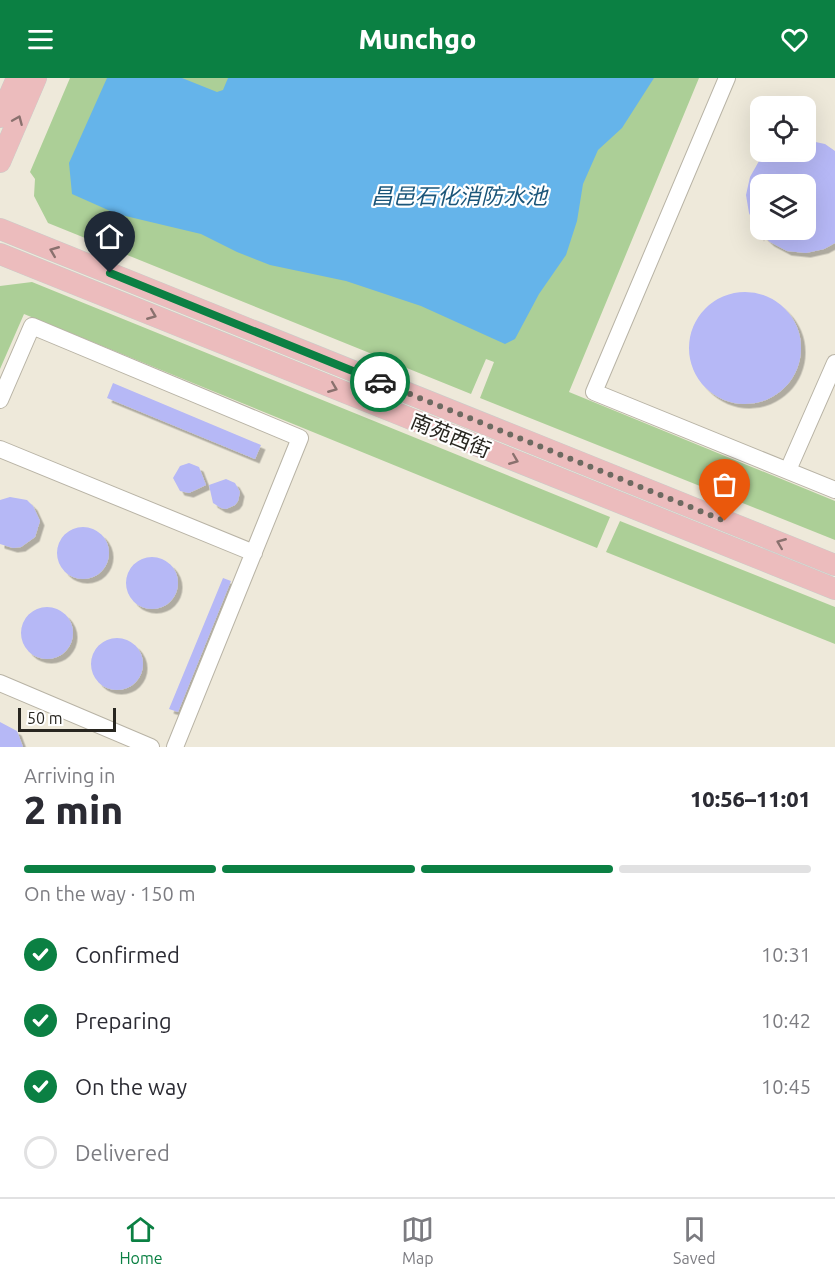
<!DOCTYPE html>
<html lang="en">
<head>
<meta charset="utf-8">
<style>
  body { margin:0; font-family:Ubuntu,"Noto Sans SC",sans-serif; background:#f7f7f7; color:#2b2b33; height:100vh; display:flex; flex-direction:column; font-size:22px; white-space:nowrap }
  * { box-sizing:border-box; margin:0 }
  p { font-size:20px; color:#7c7c81 }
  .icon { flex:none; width:33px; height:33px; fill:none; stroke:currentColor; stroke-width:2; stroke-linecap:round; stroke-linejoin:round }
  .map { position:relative; height:669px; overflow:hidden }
  .panel { display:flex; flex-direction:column; background:#fff; flex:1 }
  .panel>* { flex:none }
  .tools { position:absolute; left:750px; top:18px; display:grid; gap:12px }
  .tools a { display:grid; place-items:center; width:66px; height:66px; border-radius:12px; background:#fff; box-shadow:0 6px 24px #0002; font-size:30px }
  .scale { position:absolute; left:18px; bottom:15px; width:98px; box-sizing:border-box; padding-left:6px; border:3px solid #282620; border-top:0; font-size:16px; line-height:21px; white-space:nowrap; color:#282620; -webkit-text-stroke:4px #fff; paint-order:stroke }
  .pin { position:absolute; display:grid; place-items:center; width:51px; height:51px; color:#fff; margin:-62px -26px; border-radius:50% 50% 50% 0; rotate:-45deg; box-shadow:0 0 6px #0007 }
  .pin .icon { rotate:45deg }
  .courier { position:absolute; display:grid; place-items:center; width:60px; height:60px; margin:-30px; border:4px solid #0b8043; border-radius:50%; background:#fff; color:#222; box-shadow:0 2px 8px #0007 }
  .headline em { font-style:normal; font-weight:800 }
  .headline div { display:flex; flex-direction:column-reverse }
  .headline { display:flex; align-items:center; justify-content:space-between; height:102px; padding:0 24px }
  h1 { font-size:39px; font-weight:800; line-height:45px }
  .bar { display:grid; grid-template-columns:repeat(4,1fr); gap:9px 6px; align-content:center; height:72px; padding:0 24px }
  .bar i { height:8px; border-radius:4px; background:#e1e1e2 }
  .bar .current { background:#0b8043 }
  .bar p { grid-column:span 4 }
  ol { padding:0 24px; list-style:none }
  li { display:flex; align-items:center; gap:18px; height:66px }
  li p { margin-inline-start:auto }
  li .icon { padding:6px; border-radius:50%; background:#0b8043; color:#fff; stroke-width:4 }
  li:last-child { color:#7c7c81 }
  li i { width:33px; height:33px; border:3px solid #e1e1e2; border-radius:50% }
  header { display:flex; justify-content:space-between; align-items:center; height:78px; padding:0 24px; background:#0b8043; color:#fff; font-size:27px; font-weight:800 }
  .tab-bar { display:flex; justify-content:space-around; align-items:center; height:84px; border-top:2px solid #e1e1e2; background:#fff; font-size:16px; color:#7c7c81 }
  .tab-bar a { display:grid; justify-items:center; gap:3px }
  .tab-bar .current { color:#0b8043 }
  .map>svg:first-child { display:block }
  .green { fill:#accf97 }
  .water { fill:#65b4ea }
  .building { fill:#b6b8f6; fill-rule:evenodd; filter:url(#shadow) }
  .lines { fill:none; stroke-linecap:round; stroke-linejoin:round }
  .minor-casing { stroke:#b8b3a5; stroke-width:18 }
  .major-casing { stroke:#cbcbc9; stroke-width:22 }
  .minor { stroke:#fff; stroke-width:16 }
  .major { stroke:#ecbcbd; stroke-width:21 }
  .oneway { stroke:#8a716e }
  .done { stroke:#6d6a61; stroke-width:6; stroke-dasharray:0 10.8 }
  .route { stroke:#0b8043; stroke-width:8 }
  .labels { text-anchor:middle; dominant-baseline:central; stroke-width:4.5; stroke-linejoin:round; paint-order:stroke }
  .street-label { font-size:21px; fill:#282620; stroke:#fff }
  .water-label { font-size:22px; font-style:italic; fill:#1a5579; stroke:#fff }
</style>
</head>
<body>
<header><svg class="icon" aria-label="menu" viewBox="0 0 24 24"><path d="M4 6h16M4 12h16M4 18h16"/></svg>Munchgo<svg class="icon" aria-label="heart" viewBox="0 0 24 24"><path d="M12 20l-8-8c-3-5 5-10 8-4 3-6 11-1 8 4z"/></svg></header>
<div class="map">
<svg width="835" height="669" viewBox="0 0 835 669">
  <defs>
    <filter id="shadow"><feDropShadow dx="4.5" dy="4.5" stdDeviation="0" flood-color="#0004"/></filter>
  </defs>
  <rect width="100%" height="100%" fill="#eee9da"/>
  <path class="green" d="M70 0H699L569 314 835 423V462L480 320 494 284 486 281 471 316 48 145 34 118 35 101 30 94Z
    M32 204 610 439 597 470 24 236 0 291V208Z
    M620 443 835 529V566L606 474Z"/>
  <path class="water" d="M107 0H182L217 14 223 12 228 0H654L622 50 598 72 583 106 577 143 566 177 539 216 515 261 505 266 421 228 346 203 270 187 237 174 201 156 117 136 72 116 69 85Z"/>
  <path class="building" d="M806 62 825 66 835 73V165L824 171 806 175 787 173 770 164 760 155V159L749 135 746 117 750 99 759 83 769 74H806ZM760 106H806V152H760Z
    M689 270a56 56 0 1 1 112 0a56 56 0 1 1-112 0Z
    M113 305 261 367 255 381 107 320Z
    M189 385 199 389 206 407 189 415 180 413 173 400 180 388Z
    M226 401 235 405 240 414 238 423 235 427 226 431 221 430 213 425 209 407Z
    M10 419 27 422 33 428 40 443 35 459 21 469 13 470 0 466V422Z
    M57 475a26 26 0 1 1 52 0a26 26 0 1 1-52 0Z
    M126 505a26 26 0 1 1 52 0a26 26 0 1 1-52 0Z
    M223 500 231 503 178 634 169 631Z
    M21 555a26 26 0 1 1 52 0a26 26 0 1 1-52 0Z
    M91 586a26 26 0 1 1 52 0a26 26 0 1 1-52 0Z
    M0 644 17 653 23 669H0Z"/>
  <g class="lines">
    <defs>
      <path id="minor" d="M727 0 594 314 835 412
        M0 322 32 248 300 360 175 669
        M0 371 254 475
        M788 392 835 285
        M0 605 151 669"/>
      <path id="major" d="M0 39 17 0
        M0 84 36 0
        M0 151 835 487
        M0 176 835 511"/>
    </defs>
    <use href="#minor" class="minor-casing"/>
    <use href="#major" class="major-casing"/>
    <use href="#minor" class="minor"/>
    <use href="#major" class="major"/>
  </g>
  <defs><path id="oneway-chevron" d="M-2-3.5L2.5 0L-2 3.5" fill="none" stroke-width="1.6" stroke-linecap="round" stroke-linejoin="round" transform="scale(1.5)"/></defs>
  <g class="oneway">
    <use href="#oneway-chevron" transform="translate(18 42) rotate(-67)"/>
    <use href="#oneway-chevron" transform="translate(54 173) rotate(-158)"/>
    <use href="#oneway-chevron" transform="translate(152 237) rotate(22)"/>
    <use href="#oneway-chevron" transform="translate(333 310) rotate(22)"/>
    <use href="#oneway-chevron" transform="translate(514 382) rotate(22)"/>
    <use href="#oneway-chevron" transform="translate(781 465) rotate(-158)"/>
  </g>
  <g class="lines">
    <path class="done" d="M380 304 725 443"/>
    <path class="route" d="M110 195 380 304"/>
  </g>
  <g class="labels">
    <g class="street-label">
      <text transform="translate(451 357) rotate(22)">南苑西街</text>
    </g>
    <g class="water-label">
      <text x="459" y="117">昌邑石化消防水池</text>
    </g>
  </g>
</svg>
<div class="tools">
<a><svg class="icon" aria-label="locate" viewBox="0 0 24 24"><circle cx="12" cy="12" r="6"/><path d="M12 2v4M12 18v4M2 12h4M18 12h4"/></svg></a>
<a><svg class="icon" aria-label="layers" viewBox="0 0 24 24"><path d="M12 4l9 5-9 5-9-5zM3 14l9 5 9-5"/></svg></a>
</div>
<div class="scale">50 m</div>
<div class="pin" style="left:725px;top:443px;background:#ea580c"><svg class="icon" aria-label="bag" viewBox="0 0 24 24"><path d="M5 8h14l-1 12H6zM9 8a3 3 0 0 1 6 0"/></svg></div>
<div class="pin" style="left:110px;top:195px;background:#1f2937"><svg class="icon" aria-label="home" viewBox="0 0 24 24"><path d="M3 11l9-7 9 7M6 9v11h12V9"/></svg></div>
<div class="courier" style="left:380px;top:304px"><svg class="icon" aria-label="car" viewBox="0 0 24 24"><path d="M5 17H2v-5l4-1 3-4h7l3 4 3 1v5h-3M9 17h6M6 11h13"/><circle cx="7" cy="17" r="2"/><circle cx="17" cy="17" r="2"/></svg></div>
</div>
<section class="panel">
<div class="headline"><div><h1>2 min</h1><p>Arriving in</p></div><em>10:56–11:01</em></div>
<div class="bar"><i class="current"></i><i class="current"></i><i class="current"></i><i></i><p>On the way · 150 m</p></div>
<ol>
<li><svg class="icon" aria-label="check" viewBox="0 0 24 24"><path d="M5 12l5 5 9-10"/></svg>Confirmed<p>10:31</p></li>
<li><svg class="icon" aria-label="check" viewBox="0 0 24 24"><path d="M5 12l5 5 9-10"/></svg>Preparing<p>10:42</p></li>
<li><svg class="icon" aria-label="check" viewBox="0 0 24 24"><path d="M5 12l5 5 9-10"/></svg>On the way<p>10:45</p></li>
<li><i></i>Delivered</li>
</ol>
</section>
<nav class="tab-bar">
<a class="current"><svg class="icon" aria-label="home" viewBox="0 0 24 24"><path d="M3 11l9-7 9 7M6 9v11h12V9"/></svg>Home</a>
<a><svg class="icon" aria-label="map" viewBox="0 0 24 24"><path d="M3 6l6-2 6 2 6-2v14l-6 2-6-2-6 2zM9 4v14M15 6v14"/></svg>Map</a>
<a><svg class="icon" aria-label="saved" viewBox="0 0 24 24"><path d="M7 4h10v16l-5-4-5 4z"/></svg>Saved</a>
</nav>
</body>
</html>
